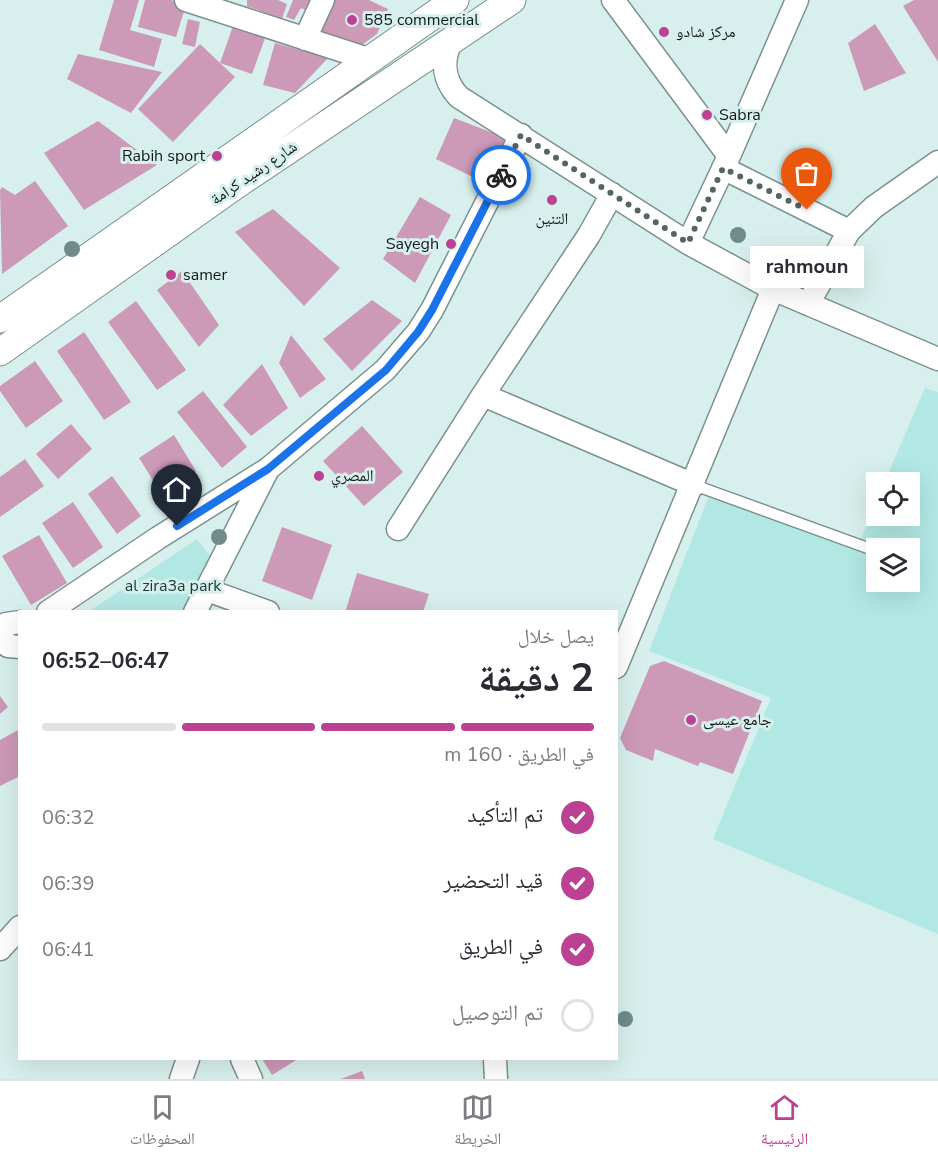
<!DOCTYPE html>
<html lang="ar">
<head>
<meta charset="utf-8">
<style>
  body { margin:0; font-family:"Nunito Sans","Noto Naskh Arabic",sans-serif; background:#f2f2f3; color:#2b2b33; direction:rtl; height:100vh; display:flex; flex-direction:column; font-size:22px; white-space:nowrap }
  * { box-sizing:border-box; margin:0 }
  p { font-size:20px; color:#7c7c81 }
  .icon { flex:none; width:33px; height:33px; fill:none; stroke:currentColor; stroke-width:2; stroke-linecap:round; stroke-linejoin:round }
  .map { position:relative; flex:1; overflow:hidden; direction:ltr }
  .drawer { position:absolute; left:18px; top:610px; width:600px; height:450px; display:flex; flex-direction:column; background:#fff; border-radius:0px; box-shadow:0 6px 24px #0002; direction:rtl }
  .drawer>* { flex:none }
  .fabs { position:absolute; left:866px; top:472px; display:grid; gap:12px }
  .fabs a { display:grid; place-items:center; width:54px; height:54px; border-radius:0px; background:#fff; box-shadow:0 6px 24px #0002; font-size:30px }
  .pin { position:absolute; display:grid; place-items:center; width:51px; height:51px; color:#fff; margin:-62px -26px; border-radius:50% 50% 50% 0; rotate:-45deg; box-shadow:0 0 6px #0007 }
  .pin .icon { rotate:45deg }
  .courier { position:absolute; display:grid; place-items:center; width:60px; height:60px; margin:-30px; border:4px solid #1a73e8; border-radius:50%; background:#fff; color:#222; box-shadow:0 2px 8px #0007 }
  .bubble { position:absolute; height:42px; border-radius:0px; background:#fff; box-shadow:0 6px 24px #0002; font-size:20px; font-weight:700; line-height:42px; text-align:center; direction:rtl }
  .head em { font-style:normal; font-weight:700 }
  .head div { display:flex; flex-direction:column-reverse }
  .head { display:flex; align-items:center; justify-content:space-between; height:102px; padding:0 24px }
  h1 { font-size:39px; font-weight:700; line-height:45px }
  .bar { display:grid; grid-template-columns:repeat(4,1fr); gap:9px 6px; align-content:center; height:72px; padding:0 24px }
  .bar i { height:8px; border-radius:4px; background:#e1e1e2 }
  .bar .selected { background:#bc4193 }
  .bar p { grid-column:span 4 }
  ol { padding:0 24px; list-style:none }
  li { display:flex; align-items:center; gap:18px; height:66px }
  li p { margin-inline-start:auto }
  li .icon { padding:6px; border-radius:50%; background:#bc4193; color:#fff; stroke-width:4 }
  li:last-child { color:#7c7c81 }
  li i { width:33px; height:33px; border:3px solid #e1e1e2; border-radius:50% }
  .tab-bar { display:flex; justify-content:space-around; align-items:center; height:84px; border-top:2px solid #e1e1e2; background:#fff; font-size:16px; color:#7c7c81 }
  .tab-bar a { display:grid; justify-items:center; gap:3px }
  .tab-bar .selected { color:#bc4193 }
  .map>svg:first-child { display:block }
  .green { fill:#b2e8e4; fill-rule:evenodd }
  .building { fill:#cc99b6 }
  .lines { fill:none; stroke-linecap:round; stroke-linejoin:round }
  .service-casing { stroke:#7b918f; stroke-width:13 }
  .minor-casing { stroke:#7b918f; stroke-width:25 }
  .tertiary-casing { stroke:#7b918f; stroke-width:29 }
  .service { stroke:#fff; stroke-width:10 }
  .minor { stroke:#fff; stroke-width:22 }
  .tertiary { stroke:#fff; stroke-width:27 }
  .tree { fill:#6e8c8a }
  .done { stroke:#566463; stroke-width:6; stroke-dasharray:0 10.8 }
  .route { stroke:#1a73e8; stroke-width:8 }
  .poi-dot { fill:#bc4193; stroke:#d8f0ed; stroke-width:2 }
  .labels { text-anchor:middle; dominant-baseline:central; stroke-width:6; stroke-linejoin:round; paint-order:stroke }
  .poi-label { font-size:16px; fill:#101918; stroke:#d8f0ed; text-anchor:start }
  .street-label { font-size:16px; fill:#101918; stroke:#d8f0ed }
  .park-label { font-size:16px; fill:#183b39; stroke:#d8f0ed }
</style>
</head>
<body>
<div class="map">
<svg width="938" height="1079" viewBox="0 0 938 1079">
  <rect width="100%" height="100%" fill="#d8f0ed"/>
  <path class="green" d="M925 388 938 392V934L713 839 771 698 649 651 712 487 860 541 876 503V516H909V483H884ZM876 549H909V582H876Z
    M197 539 216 563 187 612H88Z"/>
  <path class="building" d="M114 0H139L130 30 162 39 154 67 99 50Z
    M145 0H171L186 5 176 37 138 27Z
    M247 0H278L287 4 282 19 247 6Z
    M293 0H315L312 13 301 8 294 20 286 17Z
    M331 0H369L388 9 377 34 359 47 316 31Z
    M914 0H938V62L903 6Z
    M188 19 200 22 195 47 182 44Z
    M875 24 906 73 864 91 848 43Z
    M233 26 265 38 252 74 220 63 235 77 173 142 138 109 200 44 220 63Z
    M275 43 328 58 295 93 263 85Z
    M78 54 162 72 131 113 67 79Z
    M454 118 506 138 483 182 436 159Z
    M98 121 157 165 84 210 44 153Z
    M35 181 68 226 2 274 0 190 2 187 15 195Z
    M420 197 451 215 415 283 383 259Z
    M273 209 340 268 304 306 235 232Z
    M182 271 219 325 199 347 157 290Z
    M372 300 402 321 352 371 323 339Z
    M136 301 186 370 157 390 108 322Z
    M84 332 131 402 104 420 57 351Z
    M291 335 326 379 300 398 279 363Z
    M35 361 63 401 26 428 0 391V386Z
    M262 364 288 408 251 436 223 405Z
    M203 391 247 447 222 468 177 412Z
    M71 424 92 449 58 479 36 454Z
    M362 426 403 472 364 506 323 461Z
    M174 435 196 471 161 493 139 458Z
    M25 459 44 486 0 517V477Z
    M112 476 141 516 117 534 88 494Z
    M73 502 103 547 73 568 42 523Z
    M282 527 332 545 312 600 262 581Z
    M39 535 67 583 31 605 2 556Z
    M357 573 429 594 423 612H354L346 610Z
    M664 661 762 701 733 774 700 762 698 766 655 749 653 761 626 750 620 738 650 666Z
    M0 696 8 707 0 714Z
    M20 729V776L0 786V740Z
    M262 1059H298L272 1075Z
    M362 1071 365 1079H341Z"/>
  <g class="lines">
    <defs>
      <path id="service" d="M694 485 876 551"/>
      <path id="minor" d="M186 0 371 60
        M613 0 729 156
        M305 39 323 0
        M452 40C441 61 443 80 459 97L688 243 773 289 938 359
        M723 168 849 231
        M688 243 729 156 797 0
        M808 304 849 231 874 207 938 162
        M483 395 694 485
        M398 529 483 395 589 235 612 194
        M207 590 268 612
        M48 612 158 538 268 469 385 370 418 332 432 310 521 135
        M195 612 268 469
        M20 622 6 624 1 637 8 646 20 647
        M616 667 773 289
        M0 949 20 927
        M242 1059 251 1079
        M495 1059 496 1079
        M181 1079 188 1059"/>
      <path id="tertiary" d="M0 319 455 0
        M0 352 239 183 512 0"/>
    </defs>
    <use href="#service" class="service-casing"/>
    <use href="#minor" class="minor-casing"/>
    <use href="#tertiary" class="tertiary-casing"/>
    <use href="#service" class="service"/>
    <use href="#minor" class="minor"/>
    <use href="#tertiary" class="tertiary"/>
  </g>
  <g class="tree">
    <circle cx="738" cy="235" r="8"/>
    <circle cx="72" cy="249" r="8"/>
    <circle cx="174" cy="512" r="8"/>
    <circle cx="219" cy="537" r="8"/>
    <circle cx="625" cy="1019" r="8"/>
  </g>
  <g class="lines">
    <path class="done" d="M501 175 521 135 688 243 723 168 807 210"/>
    <path class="route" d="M177 526 268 469 386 370 418 332 432 310 501 175"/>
  </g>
  <g class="poi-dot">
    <circle cx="352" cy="20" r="6"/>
    <circle cx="664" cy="32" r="6"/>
    <circle cx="707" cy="115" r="6"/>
    <circle cx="217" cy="156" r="6"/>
    <circle cx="552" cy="200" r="6"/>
    <circle cx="451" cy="244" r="6"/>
    <circle cx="171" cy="275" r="6"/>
    <circle cx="319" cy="476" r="6"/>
    <circle cx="691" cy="720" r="6"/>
  </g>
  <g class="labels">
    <g class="poi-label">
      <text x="364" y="20">585 commercial</text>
      <text x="676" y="32">مركز شادو</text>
      <text x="719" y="115">Sabra</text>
      <text x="205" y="156" text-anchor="end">Rabih sport</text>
      <text x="552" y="219" text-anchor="middle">التنين</text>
      <text x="439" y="244" text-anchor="end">Sayegh</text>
      <text x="183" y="275">samer</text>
      <text x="331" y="476">المصري</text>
      <text x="703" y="720">جامع عيسى</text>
    </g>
    <g class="street-label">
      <text transform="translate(254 173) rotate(-34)">شارع رشيد كرامة</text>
    </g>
    <g class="park-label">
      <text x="173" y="586">al zira3a park</text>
    </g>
  </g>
</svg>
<div class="fabs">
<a><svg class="icon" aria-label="locate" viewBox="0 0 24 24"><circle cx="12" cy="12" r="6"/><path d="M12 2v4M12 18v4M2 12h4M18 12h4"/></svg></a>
<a><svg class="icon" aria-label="layers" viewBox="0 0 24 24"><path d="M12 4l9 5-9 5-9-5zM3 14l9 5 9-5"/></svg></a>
</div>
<div class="pin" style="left:807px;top:210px;background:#ea580c"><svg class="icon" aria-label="bag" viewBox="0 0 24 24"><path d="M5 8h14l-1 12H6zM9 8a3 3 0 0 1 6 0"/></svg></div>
<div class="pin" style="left:177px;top:526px;background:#1f2937"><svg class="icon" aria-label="home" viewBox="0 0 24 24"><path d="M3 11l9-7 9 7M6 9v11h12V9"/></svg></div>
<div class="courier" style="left:501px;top:175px"><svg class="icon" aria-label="bike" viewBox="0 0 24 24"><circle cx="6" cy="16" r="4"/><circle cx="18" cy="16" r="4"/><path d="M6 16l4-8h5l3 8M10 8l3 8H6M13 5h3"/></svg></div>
<div class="bubble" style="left:750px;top:246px;width:114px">rahmoun</div>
<section class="drawer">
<div class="head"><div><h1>2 دقيقة</h1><p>يصل خلال</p></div><em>06:47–06:52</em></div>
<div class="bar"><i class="selected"></i><i class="selected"></i><i class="selected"></i><i></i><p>في الطريق · 160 m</p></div>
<ol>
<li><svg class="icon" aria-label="check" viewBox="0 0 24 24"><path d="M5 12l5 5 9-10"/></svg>تم التأكيد<p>06:32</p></li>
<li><svg class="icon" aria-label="check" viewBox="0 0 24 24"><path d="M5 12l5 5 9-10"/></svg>قيد التحضير<p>06:39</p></li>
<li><svg class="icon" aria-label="check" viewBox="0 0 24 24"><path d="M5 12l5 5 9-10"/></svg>في الطريق<p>06:41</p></li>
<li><i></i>تم التوصيل</li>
</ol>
</section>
</div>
<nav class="tab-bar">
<a class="selected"><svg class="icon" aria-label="home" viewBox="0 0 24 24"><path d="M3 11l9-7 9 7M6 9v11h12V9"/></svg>الرئيسية</a>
<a><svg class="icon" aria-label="map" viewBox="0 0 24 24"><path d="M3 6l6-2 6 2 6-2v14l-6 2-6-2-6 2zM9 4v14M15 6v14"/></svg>الخريطة</a>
<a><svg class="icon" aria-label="saved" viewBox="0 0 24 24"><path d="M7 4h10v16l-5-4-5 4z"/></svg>المحفوظات</a>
</nav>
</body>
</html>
